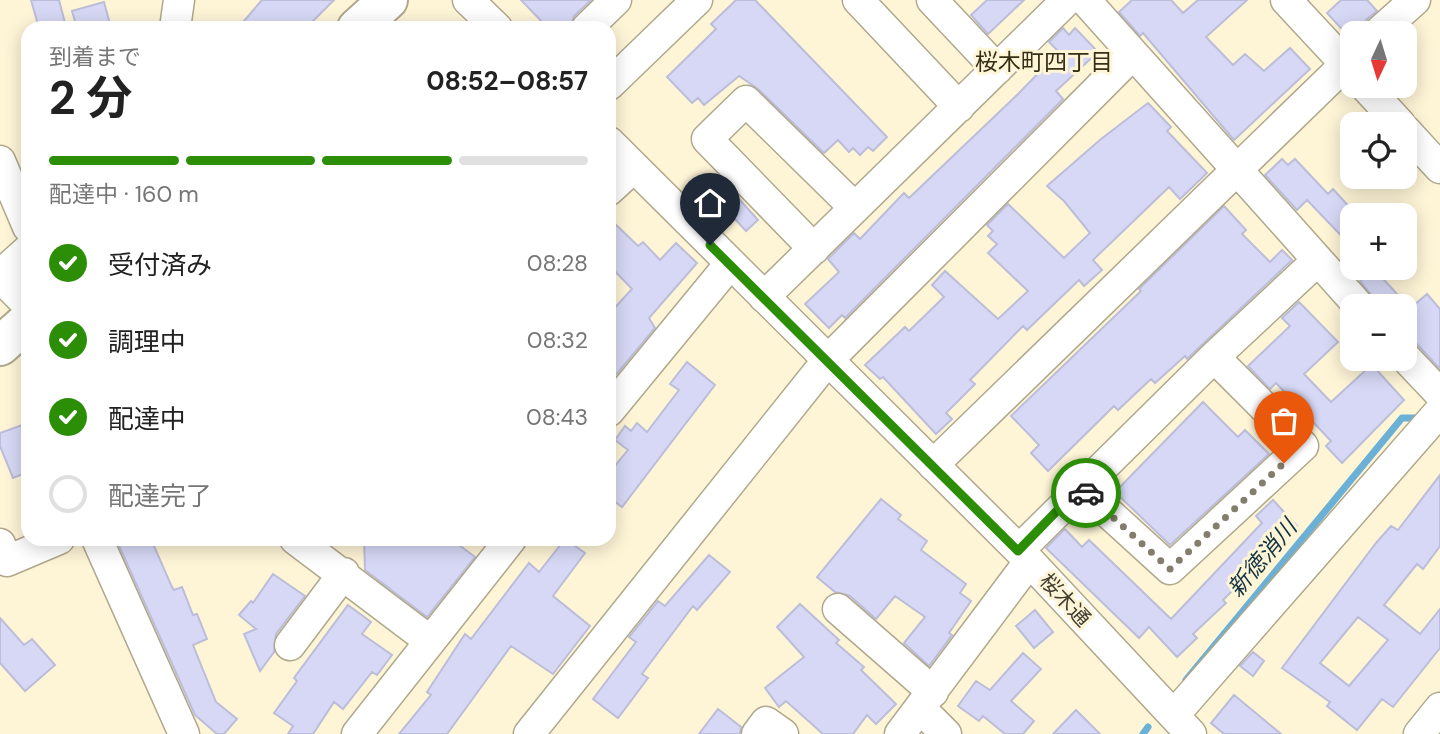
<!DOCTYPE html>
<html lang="ja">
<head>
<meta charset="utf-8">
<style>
  body { margin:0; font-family:"DM Sans","Noto Sans JP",sans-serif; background:#f2f2f2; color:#222; height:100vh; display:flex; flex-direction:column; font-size:26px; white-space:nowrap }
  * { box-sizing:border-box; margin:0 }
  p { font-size:23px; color:#767676 }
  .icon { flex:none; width:38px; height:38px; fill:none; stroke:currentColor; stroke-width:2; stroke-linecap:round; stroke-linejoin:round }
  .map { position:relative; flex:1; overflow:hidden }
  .details { position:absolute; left:21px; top:21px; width:595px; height:525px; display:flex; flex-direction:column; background:#fff; border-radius:21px; box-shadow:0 4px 18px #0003 }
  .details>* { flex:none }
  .needle { width:46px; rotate:184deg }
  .tools { position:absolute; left:1340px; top:21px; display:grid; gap:14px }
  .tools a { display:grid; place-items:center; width:77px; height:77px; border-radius:14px; background:#fff; box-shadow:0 4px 18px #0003; font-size:35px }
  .pin { position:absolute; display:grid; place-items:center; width:60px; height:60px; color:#fff; margin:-72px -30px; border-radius:50% 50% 50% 0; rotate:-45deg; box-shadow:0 0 7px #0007 }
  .pin .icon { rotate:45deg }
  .courier { position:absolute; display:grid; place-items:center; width:70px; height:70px; margin:-35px; border:5px solid #2c8e06; border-radius:50%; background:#fff; color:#222; box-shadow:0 2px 9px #0007 }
  .head em { font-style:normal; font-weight:700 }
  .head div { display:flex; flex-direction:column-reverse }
  .head { display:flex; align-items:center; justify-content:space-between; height:119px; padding:0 28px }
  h1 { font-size:46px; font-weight:700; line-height:52px }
  .bar { display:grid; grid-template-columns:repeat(4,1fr); gap:10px 7px; align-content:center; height:84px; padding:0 28px }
  .bar i { height:9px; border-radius:5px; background:#e0e0e0 }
  .bar .on { background:#2c8e06 }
  .bar p { grid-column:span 4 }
  ol { padding:0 28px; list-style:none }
  li { display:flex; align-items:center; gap:21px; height:77px }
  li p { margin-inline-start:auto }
  li .icon { padding:7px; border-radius:50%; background:#2c8e06; color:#fff; stroke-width:4 }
  li:last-child { color:#767676 }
  li i { width:38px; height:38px; border:4px solid #e0e0e0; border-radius:50% }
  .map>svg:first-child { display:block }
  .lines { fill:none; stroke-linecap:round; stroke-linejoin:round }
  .stream { stroke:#6bb0d6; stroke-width:7 }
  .building { fill:#d7d8f5; stroke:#bbbdd9; stroke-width:2; fill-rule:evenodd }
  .minor-casing { stroke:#b0a88c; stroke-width:33 }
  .major-casing { stroke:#b0a88c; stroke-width:42 }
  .minor { stroke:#fff; stroke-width:30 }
  .major { stroke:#fff; stroke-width:38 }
  .done { stroke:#837d6b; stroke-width:7; stroke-dasharray:0 12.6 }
  .route { stroke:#2c8e06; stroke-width:9 }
  .labels { text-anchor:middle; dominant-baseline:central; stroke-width:6; stroke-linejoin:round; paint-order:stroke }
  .street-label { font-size:21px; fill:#413d31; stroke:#fef5d7 }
  .neighbourhood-label { font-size:23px; fill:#362f17; stroke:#fef5d7 }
  .water-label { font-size:23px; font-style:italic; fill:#143444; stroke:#fef5d7 }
</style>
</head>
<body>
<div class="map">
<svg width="1440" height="734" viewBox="0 0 1440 734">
  <rect width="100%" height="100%" fill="#fef5d7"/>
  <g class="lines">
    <path class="stream" d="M1186 680 1402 418H1421
      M1143 734 1148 727"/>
  </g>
  <path class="building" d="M31 0H59L65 23 39 28Z
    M262 0H334L306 28H238Z
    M521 0H591L574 16 570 28H548Z
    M736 0H755L887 137 873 151 868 147 860 155 853 148 849 152 838 140 824 153 758 89 739 76 704 105 698 98 692 103 667 77 716 29 711 24Z
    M987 0H1024L988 34 971 15Z
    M1132 0H1171L1183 13 1198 0H1247L1206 37 1233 65 1245 54 1264 71 1290 48 1310 69 1234 140 1143 33 1140 36 1119 12Z
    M1341 0H1367L1377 11 1366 20 1361 31 1353 33 1352 40 1327 13Z
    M104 2 111 28H77L72 11Z
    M1063 28 1069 35 1075 28 1098 52 1056 91 1063 99 845 318 842 315 829 328 805 304 839 272 828 259 854 233 860 239 904 193 909 198 1017 95 1059 52 1049 42Z
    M1148 103 1171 127 1167 131 1207 173 1180 199 1169 187 1093 260 1102 270 1084 286 1079 280 1027 330 1023 326 970 380 975 384 946 413 952 419 936 434 883 377 880 379 865 365 905 327 909 331 944 297 932 285 945 271 998 319 1028 291 988 253 997 244 988 236 993 231 987 225 1008 204 1064 258 1090 233 1064 201 1047 186 1101 139Z
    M1282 159 1288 165 1295 159 1328 194 1333 189 1353 211V248L1307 200 1297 210 1265 175Z
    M731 190 758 220 746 231 719 202Z
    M1224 206 1246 230 1242 234 1270 262 1282 250 1292 260 1187 359 1185 356 1155 383 1151 379 1118 410 1114 406 1048 471 1031 453 1039 445 1011 416 1141 291 1139 289Z
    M609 218 638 246 643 242 660 260 676 243 697 263 649 318 655 328 609 383V314L632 289 609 265Z
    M1370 272H1377L1408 306H1380L1360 281Z
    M1427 294 1440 309V369L1405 331V313Z
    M1299 302 1338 342 1304 374 1331 402 1368 368H1375L1404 400 1342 463 1326 446 1331 441 1276 383 1270 389 1248 366 1290 326 1282 318Z
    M687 362 715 385 622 507 609 497V473L628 450 615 440 625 426 631 431 637 423 647 432 679 390 670 384Z
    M1203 402 1238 437 1245 430 1269 454 1170 545 1115 492Z
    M28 423V472L13 478 0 446V433Z
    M1440 475V546L1423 569 1417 564 1384 605 1420 634 1440 609V648L1393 707 1382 699 1357 730 1327 706 1330 702 1282 668 1376 543 1391 526 1398 530ZM1358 617 1388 640 1349 686 1320 663Z
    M881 499 901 515 898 519 927 541 921 550 966 584 960 593 971 601 949 633 952 635 929 666 904 643 925 617 895 596 876 619 850 596 835 592 817 577Z
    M1273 500 1297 526 1223 600 1226 603 1193 634 1197 638 1177 657 1149 627 1139 638 1046 548 1065 529 1082 547 1089 540 1171 619 1262 523 1256 516Z
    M116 539H151L171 585 174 590 182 587 193 615 197 614 207 639 193 645 216 702 237 719 224 734H217L195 715Z
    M364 539H451L475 557 427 617 365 570Z
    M565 539 585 553 553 596 590 626 553 674 511 646 447 734H399L431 695 427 692 465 634 471 639 529 563 539 572Z
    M709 555 730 572 697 610 693 606 642 674 648 678 618 718 593 699 636 642 629 637 658 601 665 606Z
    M273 574 305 596 276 634 274 652 260 671 244 634 256 629 239 615 251 601 253 603Z
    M800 604 839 640 836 643 864 667 861 670 896 704 876 724 867 715 853 734H823L786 701 779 707 765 688 804 657 777 627Z
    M348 605 371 622 362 634 392 655 377 675 372 672 343 709 334 702 313 734H288L293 726 274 713 297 681 294 678Z
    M1035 610 1053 632 1034 648 1016 626Z
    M0 618 24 645 32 639 55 665 25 691 0 663Z
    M1253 652 1264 661 1253 676 1240 666Z
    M1023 653 1041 669 1011 701 1034 721 1023 734H1005L983 716 979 721 958 706 976 681 990 690Z
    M1234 695 1281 734H1224L1211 723Z
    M718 709 741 727 740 734H699Z
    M1076 710 1100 734H1053Z"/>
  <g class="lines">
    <defs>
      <path id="minor" d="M468 0 497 28
        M858 0 959 107
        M932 0 997 69
        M1085 0 1359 306
        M1286 0 1353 72
        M175 28 179 0
        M587 28 616 0
        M1378 33 1415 0
        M609 85 697 0
        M1365 86 1400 124
        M1405 130 1440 168
        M609 142 1019 550 1191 734
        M0 161 28 227
        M609 190 634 167
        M814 249 707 139 746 101 855 208
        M0 275 28 250
        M0 277 28 305
        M764 297 1067 0
        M1405 357 1440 394
        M609 411 729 265
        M933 465 1353 57
        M1080 487 1170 569 1303 446 1214 357
        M97 539 184 734
        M295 539 430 641
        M0 544 7 561 59 539
        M1019 550 1214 357 1317 261
        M838 609 933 692
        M290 645 344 573
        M920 708 946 734
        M1174 715 1440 411
        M357 734 511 539
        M529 734 827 361 1133 54
        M757 734 766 722 783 734
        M900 734 1029 562
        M1419 734 1440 708"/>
      <path id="major" d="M357 28 388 0
        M0 346 28 321"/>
    </defs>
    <use href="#minor" class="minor-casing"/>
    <use href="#major" class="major-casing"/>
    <use href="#minor" class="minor"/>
    <use href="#major" class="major"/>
  </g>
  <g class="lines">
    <path class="done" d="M1086 493 1170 569 1284 463"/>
    <path class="route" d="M710 245 1018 551 1080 487 1086 493"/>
  </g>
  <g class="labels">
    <g class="street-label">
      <text transform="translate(1065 600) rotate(47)">桜木通</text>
    </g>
    <g class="neighbourhood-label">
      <text x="1044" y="62">桜木町四丁目</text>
    </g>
    <g class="water-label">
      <text transform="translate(1262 558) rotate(-50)">新徳消川</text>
    </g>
  </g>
</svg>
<div class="tools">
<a><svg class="needle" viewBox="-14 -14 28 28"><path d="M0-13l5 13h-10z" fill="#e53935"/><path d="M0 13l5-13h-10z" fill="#767676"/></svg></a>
<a><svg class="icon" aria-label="locate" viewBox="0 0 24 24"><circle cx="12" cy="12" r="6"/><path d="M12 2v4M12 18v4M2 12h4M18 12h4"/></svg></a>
<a>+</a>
<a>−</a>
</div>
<div class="pin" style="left:1284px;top:463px;background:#ea580c"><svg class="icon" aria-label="bag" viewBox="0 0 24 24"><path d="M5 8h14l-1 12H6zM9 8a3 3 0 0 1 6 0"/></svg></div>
<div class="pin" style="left:710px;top:245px;background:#1f2937"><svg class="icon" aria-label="home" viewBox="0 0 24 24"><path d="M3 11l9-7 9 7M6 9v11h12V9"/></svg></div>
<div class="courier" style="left:1086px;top:493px"><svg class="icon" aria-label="car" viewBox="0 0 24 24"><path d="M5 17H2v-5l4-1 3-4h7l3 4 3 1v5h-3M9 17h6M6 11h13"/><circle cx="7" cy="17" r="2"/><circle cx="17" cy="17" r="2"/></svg></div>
<section class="details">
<div class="head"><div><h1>2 分</h1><p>到着まで</p></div><em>08:52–08:57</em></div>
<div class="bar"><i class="on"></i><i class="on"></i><i class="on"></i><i></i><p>配達中 · 160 m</p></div>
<ol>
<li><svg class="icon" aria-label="check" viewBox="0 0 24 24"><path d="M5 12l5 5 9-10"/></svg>受付済み<p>08:28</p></li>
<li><svg class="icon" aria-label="check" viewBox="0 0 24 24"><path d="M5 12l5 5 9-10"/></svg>調理中<p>08:32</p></li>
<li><svg class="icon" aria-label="check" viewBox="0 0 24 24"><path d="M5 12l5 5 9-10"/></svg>配達中<p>08:43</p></li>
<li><i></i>配達完了</li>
</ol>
</section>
</div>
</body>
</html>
